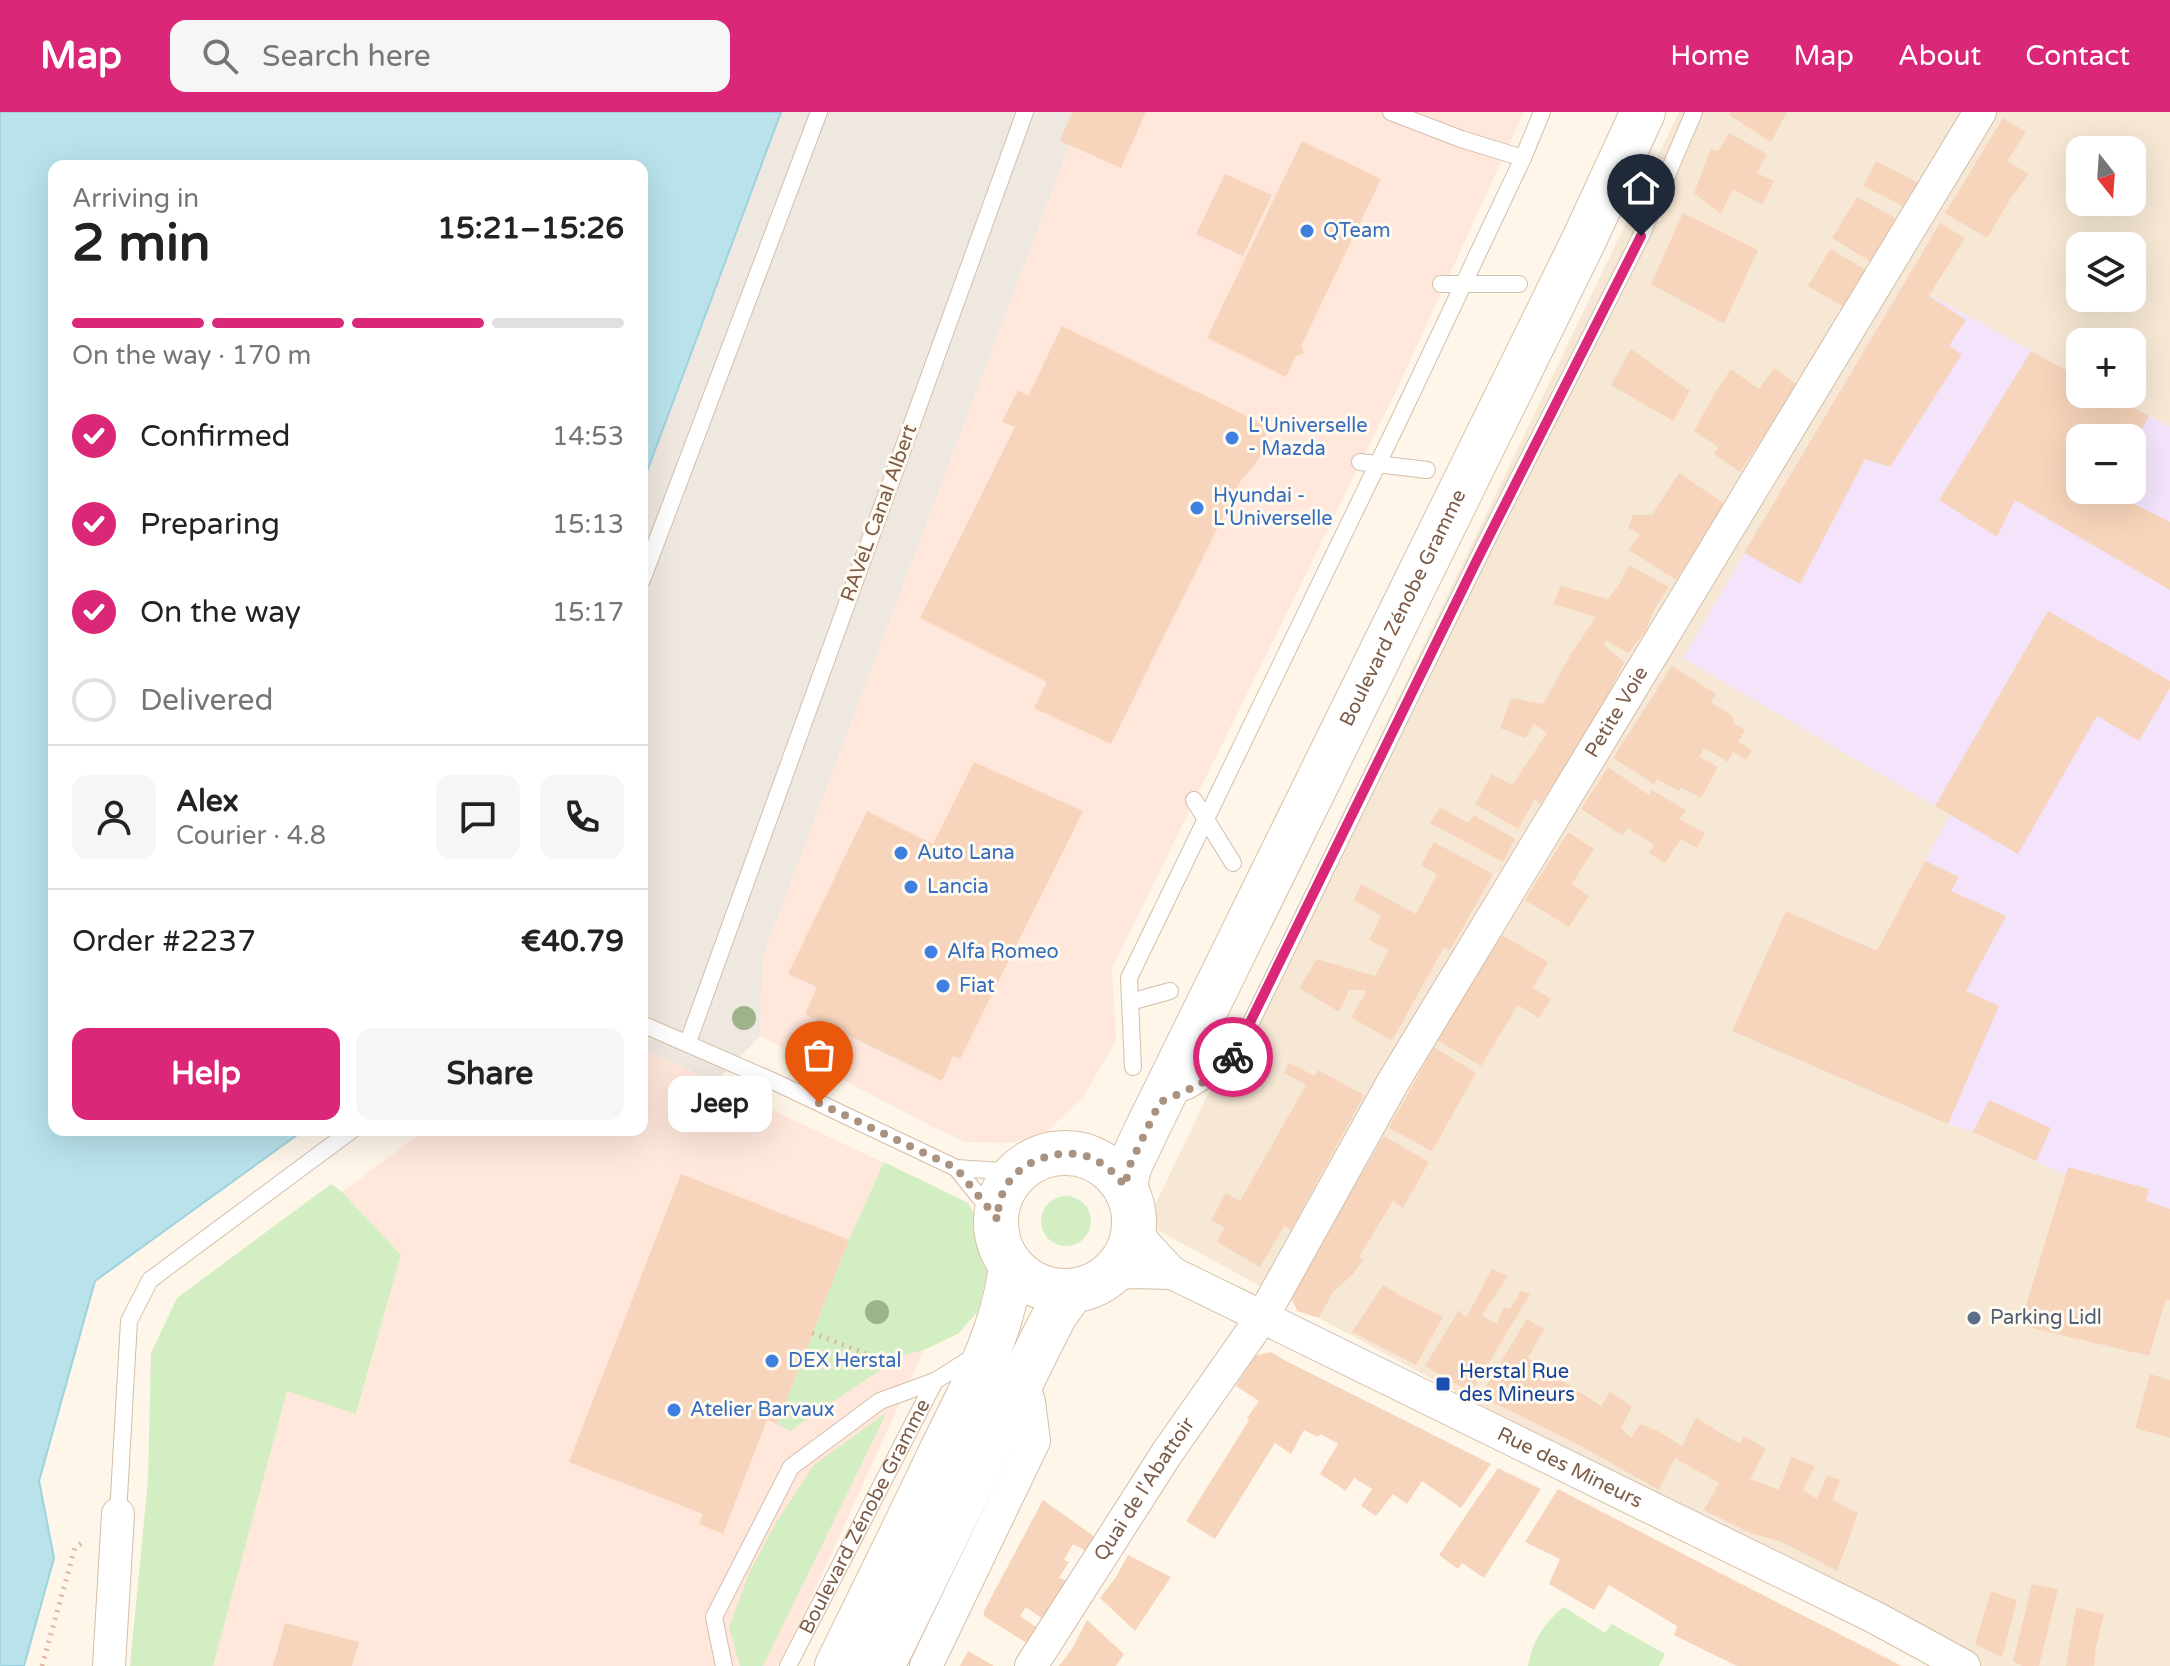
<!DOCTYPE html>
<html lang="en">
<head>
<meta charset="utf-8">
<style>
  body { margin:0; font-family:"Varela Round",sans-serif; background:#f6f6f6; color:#222; height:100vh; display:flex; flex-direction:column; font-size:30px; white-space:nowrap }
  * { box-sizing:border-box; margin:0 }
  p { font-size:26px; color:#767676 }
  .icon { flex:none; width:44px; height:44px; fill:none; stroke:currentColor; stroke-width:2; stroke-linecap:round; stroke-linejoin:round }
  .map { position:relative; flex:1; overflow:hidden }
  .sheet { position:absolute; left:48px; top:48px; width:600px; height:976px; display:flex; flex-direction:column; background:#fff; border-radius:16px; box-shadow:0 8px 32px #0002 }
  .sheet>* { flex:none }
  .needle { width:52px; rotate:163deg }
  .buttons { position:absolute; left:2066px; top:24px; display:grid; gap:16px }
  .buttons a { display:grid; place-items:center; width:80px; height:80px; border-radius:16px; background:#fff; box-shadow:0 8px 32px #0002; font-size:40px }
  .pin { position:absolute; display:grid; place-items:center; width:68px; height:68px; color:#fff; margin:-82px -34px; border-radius:50% 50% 50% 0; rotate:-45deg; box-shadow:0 0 8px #0007 }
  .pin .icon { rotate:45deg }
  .courier { position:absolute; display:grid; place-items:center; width:80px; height:80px; margin:-40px; border:6px solid #db2777; border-radius:50%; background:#fff; color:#222; box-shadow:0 2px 10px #0007 }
  .bubble { position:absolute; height:56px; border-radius:16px; background:#fff; box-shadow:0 8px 32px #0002; font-size:26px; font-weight:800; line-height:56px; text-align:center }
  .headline em { font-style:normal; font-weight:800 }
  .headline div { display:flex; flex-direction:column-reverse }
  .headline { display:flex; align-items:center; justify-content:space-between; height:136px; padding:0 24px }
  h1 { font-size:52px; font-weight:800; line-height:60px }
  .bar { display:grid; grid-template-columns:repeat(4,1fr); gap:12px 8px; align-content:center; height:96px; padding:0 24px }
  .bar i { height:10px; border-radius:6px; background:#e0e0e0 }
  .bar .current { background:#db2777 }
  .bar p { grid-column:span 4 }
  .line { display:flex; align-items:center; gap:20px; padding:0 24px; border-top:2px solid #e0e0e0 }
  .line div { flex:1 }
  .round { display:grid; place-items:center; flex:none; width:84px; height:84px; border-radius:16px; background:#f6f6f6 }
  ol { padding:0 24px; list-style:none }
  li { display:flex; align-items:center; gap:24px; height:88px }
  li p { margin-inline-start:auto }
  li .icon { padding:8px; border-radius:50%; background:#db2777; color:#fff; stroke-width:4 }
  li:last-child { color:#767676 }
  li i { width:44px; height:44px; border:4px solid #e0e0e0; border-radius:50% }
  .action { display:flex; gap:16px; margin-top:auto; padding:16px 24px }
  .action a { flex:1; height:92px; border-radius:16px; background:#db2777; color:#fff; font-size:32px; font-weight:800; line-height:92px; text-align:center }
  .action a+a { background:#f6f6f6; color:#222 }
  header { display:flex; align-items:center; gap:48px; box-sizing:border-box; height:112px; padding:0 40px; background:#db2777; color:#fff }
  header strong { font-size:38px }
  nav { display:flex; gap:44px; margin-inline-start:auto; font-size:28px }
  .search { width:560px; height:72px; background:#f6f6f6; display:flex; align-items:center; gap:20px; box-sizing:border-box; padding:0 28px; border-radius:16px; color:#767676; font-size:30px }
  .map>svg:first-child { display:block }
  .residential { fill:#f7e8d5; fill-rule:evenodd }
  .commercial { fill:#ffe7db }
  .industrial { fill:#efe8e1 }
  .education { fill:#f3e4fb; fill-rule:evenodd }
  .green { fill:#d4eec4 }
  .water { fill:#b9e2eb; stroke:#9ed2de; stroke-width:2 }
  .building { fill:#f7d5bc }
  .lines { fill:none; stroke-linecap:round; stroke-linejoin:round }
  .service-casing { stroke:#d3beab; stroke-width:18 }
  .minor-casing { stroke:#d3beab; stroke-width:34 }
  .secondary-casing { stroke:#d8c0ab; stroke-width:46 }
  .path { stroke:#ddb89e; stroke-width:5; stroke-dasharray:2 6; stroke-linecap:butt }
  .service { stroke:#fff; stroke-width:16 }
  .minor { stroke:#fff; stroke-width:32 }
  .secondary { stroke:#fff; stroke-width:44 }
  .tree { fill:#9db389 }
  .done { stroke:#aa9280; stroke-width:8; stroke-dasharray:0 14.4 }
  .route { stroke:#db2777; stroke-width:10 }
  .shop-dot { fill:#3f7fe0; stroke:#fffaf0; stroke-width:3 }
  .service-dot { fill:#5c6f8a; stroke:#fffaf0; stroke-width:3 }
  .transit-dot { fill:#1a4fb4; stroke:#fffaf0; stroke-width:3 }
  .labels { text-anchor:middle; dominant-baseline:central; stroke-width:6; stroke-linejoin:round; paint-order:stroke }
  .shop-label { font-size:20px; fill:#366cbe; stroke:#fffaf0; text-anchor:start }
  .street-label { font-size:20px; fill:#7c5c48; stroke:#fffaf0 }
  .service-label { font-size:20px; fill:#4e5e75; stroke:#fffaf0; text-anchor:start }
  .transit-label { font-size:20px; fill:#164399; stroke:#fffaf0; text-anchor:start }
</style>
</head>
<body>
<header>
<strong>Map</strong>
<div class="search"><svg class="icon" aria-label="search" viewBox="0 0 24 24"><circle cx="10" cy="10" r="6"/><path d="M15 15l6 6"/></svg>Search here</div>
<nav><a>Home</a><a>Map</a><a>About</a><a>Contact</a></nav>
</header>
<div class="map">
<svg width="2170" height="1554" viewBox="0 0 2170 1554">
  <rect width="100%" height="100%" fill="#fef6e8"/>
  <path class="residential" d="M1679 0H2170V1554H1961L1146 1112ZM2080 38H2132V90H2080ZM2080 134H2132V186H2080ZM2080 230H2132V282H2080ZM2080 326H2132V378H2080Z"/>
  <path class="commercial" d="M1082 0H1524L1398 275 1112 856 1116 928 1084 984 1046 1020 1010 1031 965 1030 929 1013 760 924 763 844Z
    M642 936 968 1091 985 1122 987 1160 959 1221 924 1238 804 1502 777 1554H213L287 1279 357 1301 401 1143 342 1080 425 1018H642Z"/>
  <path class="industrial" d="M781 0H1082L763 844 760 924 715 970 642 936V373Z"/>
  <path class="education" d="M1905 169 2080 266V282H2109L2170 315V1097L2146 1089 2148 1077 2068 1055 2065 1063 1973 1020 1948 1012 1732 919 1786 799 1877 839 1950 703 1683 546ZM2080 326H2132V378H2080Z"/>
  <path class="green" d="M884 1050 968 1091 985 1122 987 1160 979 1198 959 1221 924 1238 901 1244 790 1319 777 1312 849 1128Z
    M331 1072 342 1080 401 1143 356 1302 287 1279 213 1554H130L148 1368 151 1241 177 1186Z
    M1041 1109a25 25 0 1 1 50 0a25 25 0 1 1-50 0Z
    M887 1300 763 1554H740L729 1515 750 1459 777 1409 814 1353Z
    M1564 1495 1605 1521 1612 1512 1665 1542 1659 1554H1528C1532 1529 1544 1511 1564 1495Z"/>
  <path class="water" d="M0 0H781L642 373V54H54V1018H304L95 1169 39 1369 54 1446 24 1554H0Z"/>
  <path class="building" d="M1072 0H1146L1121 56 1060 29Z
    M1730 0H1787L1771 30 1729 3Z
    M2003 6 2026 20 2007 49 2029 62 2011 86 1987 126 1945 101Z
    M1729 21 1767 42 1757 61 1774 69 1762 93 1733 77 1721 102 1694 81 1711 37 1718 39Z
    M1302 29 1381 67 1301 234 1304 241 1296 244 1286 265 1207 226Z
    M1876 49 1921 72 1909 97 1863 74Z
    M1225 62 1272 83 1243 144 1196 122Z
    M1857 85 1899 108 1874 152 1832 126Z
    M1683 101 1758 138 1724 212 1651 172Z
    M1940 111 1965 126 1929 184 1966 208 1949 234 1962 242 1890 355 1865 347 1800 472 1744 441Z
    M1830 137 1868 159 1846 196 1808 174Z
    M1062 214 1267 314 1263 339 1254 354 1241 368 1111 632 1034 596 1047 570 920 506 1015 315 1002 310 1018 278 1028 284Z
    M1631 237 1690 279 1673 309 1611 273Z
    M2031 239 2080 266V282H2109L2149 304 2132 334V326H2080V378H2107L2170 410V478L2015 388 1997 425 1939 388Z
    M1774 256 1798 273 1740 360 1714 342 1718 335 1694 319 1716 279 1731 257 1759 277Z
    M1679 361 1725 392 1676 468 1629 438 1640 422 1628 416 1633 403H1652Z
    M1629 453 1669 475 1655 496 1645 520 1628 541 1606 528 1604 533 1624 550 1607 585 1569 650 1540 692 1535 687 1518 717 1475 692 1492 662 1512 673 1547 621 1534 612 1526 626 1500 616 1511 586 1543 592 1571 542 1596 505 1553 492 1561 474 1608 487 1619 473Z
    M2048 499 2170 569V576L2139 629 2097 604 2018 742 1935 694Z
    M1672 554 1716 582 1711 590 1732 604 1734 611 1745 618 1738 630 1752 638 1746 648 1733 640 1728 650 1704 636 1699 645 1718 655 1701 686 1681 675 1679 679 1657 667 1654 672 1613 646Z
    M974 650 1083 699 960 947 953 944 942 969 805 902 817 875 788 862 867 699 933 732Z
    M1608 655 1649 683 1652 678 1686 698 1679 707 1705 721 1697 736 1681 727 1665 751 1649 741 1654 733 1628 716 1623 724 1581 697Z
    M1440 695 1468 711 1474 703 1515 727 1503 750 1430 711Z
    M1568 720 1594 737 1572 772 1589 784 1569 815 1525 788Z
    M1434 730 1493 762 1450 838 1444 835 1392 929 1351 905 1367 878H1349L1339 900 1299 876 1317 847 1375 864 1389 838 1369 828 1381 804 1354 788 1361 772 1416 802 1437 762 1421 753Z
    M1925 749 1959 765 1951 779 2006 804 1966 879 1999 894 1948 1012 1732 919 1786 799 1877 839Z
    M1502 823 1548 850 1533 876 1551 887 1539 906 1518 893 1481 954 1437 928Z
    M1434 935 1476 961 1432 1039 1389 1016Z
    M1289 951 1315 964 1318 958 1364 983 1291 1118 1284 1114 1260 1155 1217 1130 1225 1116 1211 1108 1226 1081 1240 1089 1306 973 1284 961Z
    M1989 988 2051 1016 2036 1049 1973 1020Z
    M1384 1024 1429 1050 1403 1096 1393 1089 1359 1145 1363 1148 1353 1162 1333 1180 1319 1206 1297 1199 1291 1182Z
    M2068 1055 2149 1077 2146 1089 2170 1097V1188L2166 1187 2149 1244 2020 1213Z
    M681 1062 849 1128 777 1312 767 1308 723 1422 699 1412 703 1402 569 1350Z
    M1492 1157 1508 1164 1482 1203 1497 1212 1503 1196 1510 1197 1521 1179 1530 1182 1471 1281 1425 1254 1459 1198 1466 1206Z
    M1383 1173 1403 1185 1443 1205 1416 1253 1352 1220Z
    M1527 1207 1544 1217 1528 1246 1601 1294 1610 1280 1632 1294 1621 1316 1631 1326 1640 1312 1658 1319 1682 1334 1696 1306 1740 1332 1744 1324 1766 1337 1750 1367 1779 1378 1791 1345 1815 1354 1803 1378 1817 1387 1827 1363 1840 1368 1832 1388 1858 1401 1837 1459 1782 1430 1750 1421 1704 1398 1719 1371 1675 1346 1659 1378 1577 1332 1480 1284Z
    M1271 1240 1286 1249 1491 1352 1461 1396 1422 1369 1407 1392 1393 1382 1376 1404 1361 1394 1372 1377 1354 1366 1346 1379 1320 1362 1338 1332 1321 1322 1318 1325 1304 1318 1291 1342 1275 1331 1215 1427 1186 1409 1249 1308 1247 1306 1259 1289 1236 1274 1254 1244Z
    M2150 1262 2170 1268V1326L2135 1316Z
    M1498 1356 1541 1377 1484 1466 1462 1451 1458 1457 1439 1443Z
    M1558 1377 1714 1458 1902 1554H1737L1674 1523 1677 1514 1609 1473 1594 1498 1549 1472 1560 1447 1525 1430Z
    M1043 1388 1095 1425 1086 1439 1073 1432 1064 1448 1069 1450 1059 1466 1067 1469 1043 1507 1026 1495 1020 1504 1038 1516 1028 1532 984 1504V1499Z
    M1128 1443 1171 1465 1135 1519 1100 1486 1116 1465Z
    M2032 1472 2058 1477 2039 1554H2022L2013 1549Z
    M1991 1479 2017 1488 2002 1545 1975 1532Z
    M2076 1496 2104 1502 2096 1535 2094 1554H2066Z
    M1087 1508 1124 1542 1116 1554H1059L1072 1537Z
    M285 1511 359 1530 352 1554H273Z
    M968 1539 994 1554H960Z"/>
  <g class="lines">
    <defs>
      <g id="service">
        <path d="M1391 0 1461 27 1523 46"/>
        <path d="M1441 172H1519"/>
        <path d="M1360 350 1427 358"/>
        <path d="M642 468 819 0"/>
        <path d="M1194 688 1233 751"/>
        <path d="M1130 890 1170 879"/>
        <path d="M642 912 775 970 956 1056 1018 1060"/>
        <path d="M688 930 1025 0"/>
        <path d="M1133 955 1129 866 1401 304 1523 46 1542 0"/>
        <path d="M1172 985 1190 978 1224 957 1237 939 1490 422 1641 124 1694 0"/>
        <path d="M956 1056 998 1108"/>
        <path d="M118 1402 129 1209 150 1168 352 1018"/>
        <path d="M724 1554 714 1505 791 1355 880 1289 935 1269"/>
        <path id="s1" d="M788 1554 935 1269 973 1245"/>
      </g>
      <g id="minor">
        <path d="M1134 1115 1145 1132 1172 1161"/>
        <path id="s2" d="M1111 1162 1132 1160 1172 1161 1199 1174 1874 1505 1964 1554"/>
        <path d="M109 1554 118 1402"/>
        <path d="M926 1554 1034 1329 1029 1290 1022 1268"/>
        <path id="s3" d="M1031 1554 1167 1341 1263 1204 1393 970 1980 0"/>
      </g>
      <g id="secondary">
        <circle cx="1065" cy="1110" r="69"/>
        <path id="s4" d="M1125 1074 1129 1055 1146 1019 1583 130 1643 0"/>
        <path d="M837 1554C872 1483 907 1412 941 1340 970 1281 1004 1219 1011 1153"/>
        <path d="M882 1554 1041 1230 1056 1201 1072 1179"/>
      </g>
    </defs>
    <use href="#service" class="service-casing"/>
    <use href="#minor" class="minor-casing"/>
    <use href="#secondary" class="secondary-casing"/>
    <path class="path" d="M812 1221 901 1255
      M42 1554 75 1436 82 1431"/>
    <use href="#service" class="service"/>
    <use href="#minor" class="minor"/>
    <use href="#secondary" class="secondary"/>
  </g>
  <g class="tree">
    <circle cx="744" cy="906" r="12"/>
    <circle cx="877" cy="1200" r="12"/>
  </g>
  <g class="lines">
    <path class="done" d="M819 991 956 1056 998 1108C998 1102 998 1095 1000 1089 1009 1053 1052 1035 1086 1044 1102 1049 1115 1061 1125 1074L1129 1055 1160 990C1186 979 1215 968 1233 945"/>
    <path class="route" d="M1233 945 1476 450 1641 124"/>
  </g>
  <g class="shop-dot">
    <circle cx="1307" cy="119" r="8"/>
    <circle cx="1232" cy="326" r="8"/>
    <circle cx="1197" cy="396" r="8"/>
    <circle cx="901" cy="741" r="8"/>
    <circle cx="911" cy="775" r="8"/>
    <circle cx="931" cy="840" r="8"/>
    <circle cx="943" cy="874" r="8"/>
    <circle cx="772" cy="1249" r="8"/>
    <circle cx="674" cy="1298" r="8"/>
  </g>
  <circle class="service-dot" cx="1974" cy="1206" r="8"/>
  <rect class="transit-dot" x="1435" y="1264" width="16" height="16" rx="4"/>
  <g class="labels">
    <g class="shop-label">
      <text x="1323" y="119">QTeam</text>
      <text x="1248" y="314">L'Universelle<tspan x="1248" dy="23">- Mazda</tspan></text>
      <text x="1213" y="384">Hyundai -<tspan x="1213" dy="23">L'Universelle</tspan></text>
      <text x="917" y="741">Auto Lana</text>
      <text x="927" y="775">Lancia</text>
      <text x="947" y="840">Alfa Romeo</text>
      <text x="959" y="874">Fiat</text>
      <text x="788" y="1249">DEX Herstal</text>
      <text x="690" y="1298">Atelier Barvaux</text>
    </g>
    <g class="street-label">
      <text transform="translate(879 401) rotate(-70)">RAVeL Canal Albert</text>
      <text stroke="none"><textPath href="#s4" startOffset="642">Boulevard Zénobe Gramme</textPath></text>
      <text stroke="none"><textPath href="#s3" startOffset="1120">Petite Voie</textPath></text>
      <text stroke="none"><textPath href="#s2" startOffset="504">Rue des Mineurs</textPath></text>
      <text stroke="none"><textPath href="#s3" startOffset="210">Quai de l'Abattoir</textPath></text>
      <text stroke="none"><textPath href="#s1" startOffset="168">Boulevard Zénobe Gramme</textPath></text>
    </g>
    <g class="service-label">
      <text x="1990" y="1206">Parking Lidl</text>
    </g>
    <g class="transit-label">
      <text x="1459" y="1260">Herstal Rue<tspan x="1459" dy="23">des Mineurs</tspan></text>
    </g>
  </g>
</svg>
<div class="buttons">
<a><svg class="needle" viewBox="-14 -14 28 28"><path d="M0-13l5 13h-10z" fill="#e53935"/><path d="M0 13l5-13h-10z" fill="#767676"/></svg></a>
<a><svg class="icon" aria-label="layers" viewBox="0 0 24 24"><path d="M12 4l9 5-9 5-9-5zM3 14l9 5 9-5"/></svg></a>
<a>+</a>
<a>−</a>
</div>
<div class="pin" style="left:819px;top:991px;background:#ea580c"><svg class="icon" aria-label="bag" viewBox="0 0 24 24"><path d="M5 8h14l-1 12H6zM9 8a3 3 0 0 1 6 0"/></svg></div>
<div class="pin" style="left:1641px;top:124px;background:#1f2937"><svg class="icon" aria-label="home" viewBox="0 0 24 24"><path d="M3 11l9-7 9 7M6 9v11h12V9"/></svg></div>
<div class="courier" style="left:1233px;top:945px"><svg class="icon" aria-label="bike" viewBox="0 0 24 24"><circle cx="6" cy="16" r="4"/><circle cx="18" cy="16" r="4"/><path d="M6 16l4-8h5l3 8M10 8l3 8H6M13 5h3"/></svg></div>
<div class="bubble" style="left:668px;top:964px;width:104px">Jeep</div>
<section class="sheet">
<div class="headline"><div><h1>2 min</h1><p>Arriving in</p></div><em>15:21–15:26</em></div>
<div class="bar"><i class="current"></i><i class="current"></i><i class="current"></i><i></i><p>On the way · 170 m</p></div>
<ol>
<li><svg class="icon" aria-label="check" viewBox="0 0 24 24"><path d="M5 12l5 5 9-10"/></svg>Confirmed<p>14:53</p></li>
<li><svg class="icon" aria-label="check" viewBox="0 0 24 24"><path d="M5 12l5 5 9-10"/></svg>Preparing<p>15:13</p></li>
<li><svg class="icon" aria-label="check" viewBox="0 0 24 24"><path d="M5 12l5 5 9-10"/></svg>On the way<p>15:17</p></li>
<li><i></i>Delivered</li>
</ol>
<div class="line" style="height:144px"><a class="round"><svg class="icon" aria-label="person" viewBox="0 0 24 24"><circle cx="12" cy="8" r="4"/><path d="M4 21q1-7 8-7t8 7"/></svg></a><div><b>Alex</b><p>Courier · 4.8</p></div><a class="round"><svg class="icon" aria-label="chat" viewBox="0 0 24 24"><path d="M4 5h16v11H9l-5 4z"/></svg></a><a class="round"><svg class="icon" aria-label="phone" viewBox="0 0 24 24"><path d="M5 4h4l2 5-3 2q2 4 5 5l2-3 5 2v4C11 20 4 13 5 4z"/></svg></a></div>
<div class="line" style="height:104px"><div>Order #2237</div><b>€40.79</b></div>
<div class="action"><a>Help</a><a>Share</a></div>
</section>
</div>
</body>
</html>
